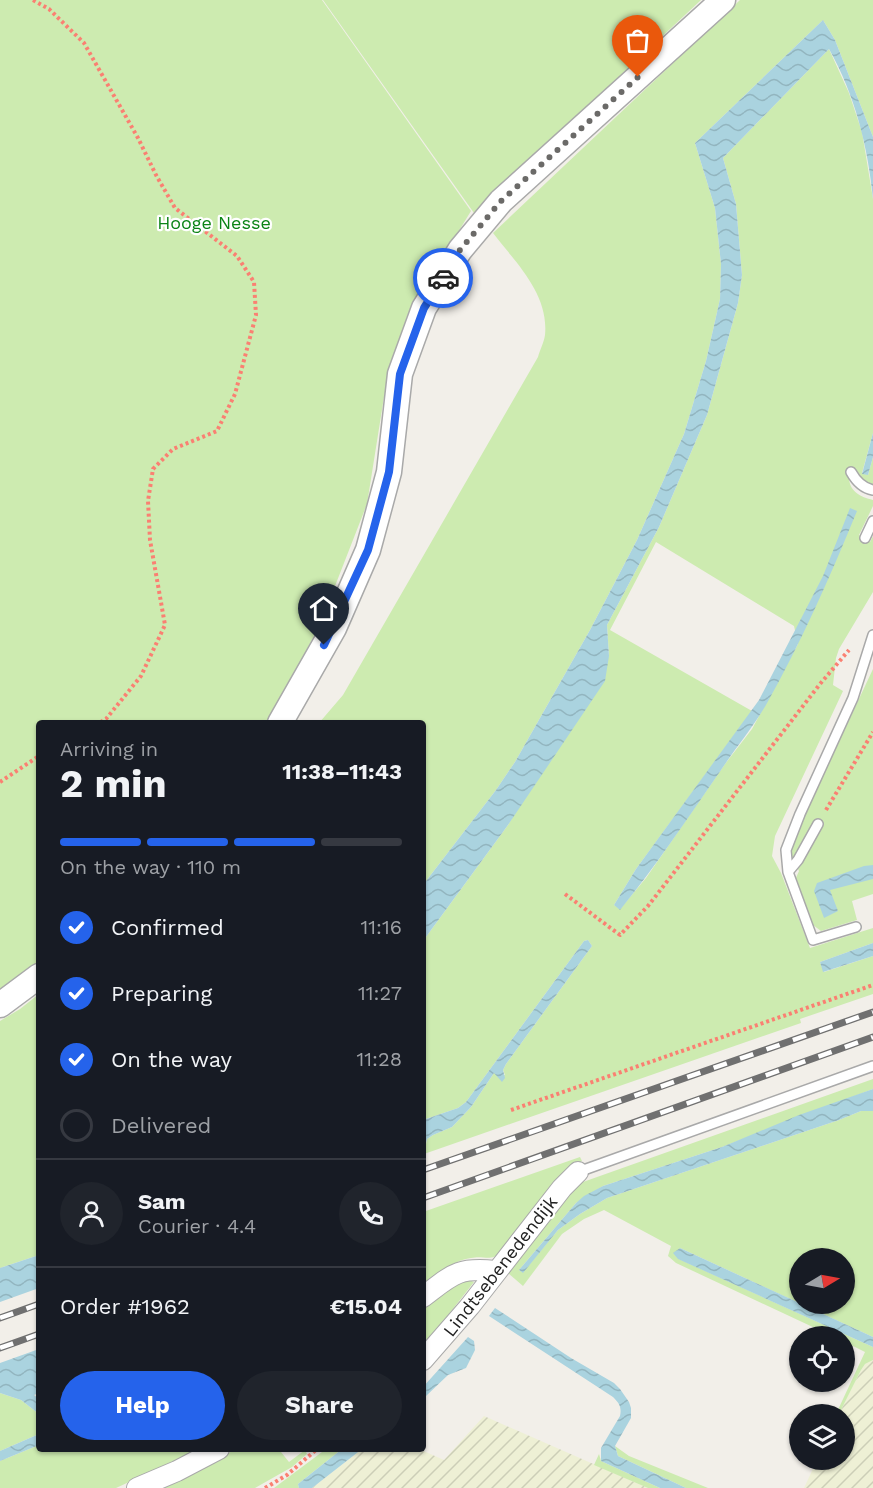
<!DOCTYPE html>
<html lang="en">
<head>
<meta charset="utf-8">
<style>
  body { margin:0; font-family:"Work Sans",sans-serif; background:#20242c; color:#f1f3f6; height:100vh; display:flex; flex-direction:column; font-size:22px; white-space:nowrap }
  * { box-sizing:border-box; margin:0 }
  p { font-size:20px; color:#9ea1a6 }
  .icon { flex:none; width:33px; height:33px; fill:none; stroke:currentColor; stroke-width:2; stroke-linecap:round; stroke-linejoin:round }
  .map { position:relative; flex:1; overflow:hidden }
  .side { position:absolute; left:36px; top:720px; width:390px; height:732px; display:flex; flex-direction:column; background:#171b24; border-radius:6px; box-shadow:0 2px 4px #0004 }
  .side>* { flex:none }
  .needle { width:39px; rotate:80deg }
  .tools { position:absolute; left:789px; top:1248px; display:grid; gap:12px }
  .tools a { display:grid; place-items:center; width:66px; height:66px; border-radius:50%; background:#171b24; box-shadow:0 2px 4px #0004; font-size:30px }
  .pin { position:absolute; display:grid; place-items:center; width:51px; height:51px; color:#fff; margin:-62px -26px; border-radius:50% 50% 50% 0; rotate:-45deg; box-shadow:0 0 6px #0007 }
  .pin .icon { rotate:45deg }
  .courier { position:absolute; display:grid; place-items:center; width:60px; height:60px; margin:-30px; border:4px solid #2563eb; border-radius:50%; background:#fff; color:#222; box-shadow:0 2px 8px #0007 }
  .head em { font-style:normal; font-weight:700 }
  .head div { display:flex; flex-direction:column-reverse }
  .head { display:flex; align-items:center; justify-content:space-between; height:102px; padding:0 24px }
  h1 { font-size:39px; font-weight:700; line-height:45px }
  .bar { display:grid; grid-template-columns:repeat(4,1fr); gap:9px 6px; align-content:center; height:72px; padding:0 24px }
  .bar i { height:8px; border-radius:4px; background:#363941 }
  .bar .active { background:#2563eb }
  .bar p { grid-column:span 4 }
  .line { display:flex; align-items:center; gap:15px; padding:0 24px; border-top:2px solid #363941 }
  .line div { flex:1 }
  .round { display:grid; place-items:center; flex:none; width:63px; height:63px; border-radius:32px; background:#20242c }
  ol { padding:0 24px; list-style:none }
  li { display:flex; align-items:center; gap:18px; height:66px }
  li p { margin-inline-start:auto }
  li .icon { padding:6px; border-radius:50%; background:#2563eb; color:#fff; stroke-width:4 }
  li:last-child { color:#9ea1a6 }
  li i { width:33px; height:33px; border:3px solid #363941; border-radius:50% }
  .button { display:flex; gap:12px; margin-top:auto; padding:12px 24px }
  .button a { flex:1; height:69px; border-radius:36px; background:#2563eb; color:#fff; font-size:24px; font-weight:700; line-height:69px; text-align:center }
  .button a+a { background:#20242c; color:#f1f3f6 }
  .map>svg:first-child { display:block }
  .farmland { fill:url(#farmland-furrows) }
  .grass { fill:#cdebb0; fill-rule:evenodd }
  .water { fill:url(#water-waves) }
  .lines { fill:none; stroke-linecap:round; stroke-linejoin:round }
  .service-casing { stroke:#a9a9a9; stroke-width:12 }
  .minor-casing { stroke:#a9a9a9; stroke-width:22 }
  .tertiary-casing { stroke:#a9a9a9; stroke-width:27 }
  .path { stroke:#fa8072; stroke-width:4; stroke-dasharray:3 3; stroke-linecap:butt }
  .service { stroke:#fff; stroke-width:9 }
  .minor { stroke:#fff; stroke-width:20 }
  .tertiary { stroke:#fff; stroke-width:24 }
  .rail-casing { stroke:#707070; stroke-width:7 }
  .rail { stroke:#fff; stroke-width:4.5; stroke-dasharray:14; stroke-linecap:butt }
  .done { stroke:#6b6a68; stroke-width:6; stroke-dasharray:0 10.8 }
  .route { stroke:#2563eb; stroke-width:8 }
  .labels { text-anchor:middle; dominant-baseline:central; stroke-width:4.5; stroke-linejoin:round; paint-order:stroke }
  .park-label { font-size:18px; fill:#0c8416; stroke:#fff }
  .street-label { font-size:18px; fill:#222; stroke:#fff }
</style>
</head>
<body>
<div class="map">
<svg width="873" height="1488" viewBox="0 0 873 1488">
  <defs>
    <pattern id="farmland-furrows" width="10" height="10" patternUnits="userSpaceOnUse" patternTransform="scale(1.5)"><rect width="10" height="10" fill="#eef0d5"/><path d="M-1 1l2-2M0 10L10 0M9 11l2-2" fill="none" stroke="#ccceb7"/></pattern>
    <pattern id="water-waves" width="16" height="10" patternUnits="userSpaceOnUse" patternTransform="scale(1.5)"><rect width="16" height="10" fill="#aad3df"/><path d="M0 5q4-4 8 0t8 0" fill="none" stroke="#92b5bf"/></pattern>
  </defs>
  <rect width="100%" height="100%" fill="#f2efe9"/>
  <path class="farmland" d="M873 1360V1488H804L817 1460H844V1414H839L861 1370 865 1364Z
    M484 1416 648 1488H312L362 1449H419L444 1460Z"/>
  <path class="grass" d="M0 0H322L471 211 407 316 384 397 367 504 321 622 269 723H39V961L0 990Z
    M323 0H701L474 213Z
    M740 0H873V137L835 40 823 20 695 143 715 208 721 264 720 299 706 361 684 434 637 540 590 630 515 762 496 790 423 885V723H319L343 695 538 357C540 350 544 342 545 335 549 294 516 263 493 233Z
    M829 49 849 93 862 132 873 199V433L862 473 868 475 873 457V485L849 475C848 491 860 497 873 500V506L859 535 870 542 873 536V592L839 649 836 658 833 685 843 691 775 836 772 856 781 873 810 948 873 928V943L820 962 824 972 873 956V994L800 1019 801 1023 424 1154 427 1139 433 1135 452 1127 471 1107 494 1073 505 1075 503 1070 506 1064 592 946 588 940 584 941 466 1102 458 1108 423 1120V941L508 825 609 656 607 625 659 527 707 415 738 303 742 275 736 204 723 158ZM656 542 794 626 798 644 752 729 725 764 646 878 620 909 614 905 636 869 752 711 610 630Z
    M873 669V894L852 901 857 920 821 931 813 925 795 880 799 871 798 869 810 850 821 826 814 822 794 858H791L793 843 804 816Z
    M39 994V1255L0 1268V1021L20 1009Z
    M873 1079V1089L722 1147 603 1186 576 1203 519 1270 523 1272 558 1230 580 1214 607 1198 839 1120 861 1111H873V1337L801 1304H844V1258H800L799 1303 680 1248 679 1259 873 1347V1360L865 1364 861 1370 839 1414H836L865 1352 845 1342 844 1336H832L676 1263 668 1256 671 1246 604 1210 584 1219 562 1234 523 1286 508 1273 580 1177 583 1182Z
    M580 1157 582 1161 575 1166 502 1253C488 1262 485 1255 471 1258 452 1260 437 1277 423 1288V1212Z
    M466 1279 474 1282 423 1347V1305L451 1285Z
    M0 1393 21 1400 39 1414V1434L0 1451Z
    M39 1445V1449H201L116 1488H0V1461Z
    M615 1446 629 1456 708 1488H686L618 1456Z
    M235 1449H285L281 1452 289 1462 305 1450 307 1454 292 1467 255 1488H158L220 1459Z
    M326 1449H342L298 1484 299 1488H274Z
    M599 1454 601 1461 660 1488H648L594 1465Z"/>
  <path class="water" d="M823 20 835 40 873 137V199C868 147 855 95 829 49L723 158 736 204 742 275 738 303 707 415 659 527 607 625 609 656 605 681 508 825 423 941V885L496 790 515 762 590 630 637 540 684 434 706 361 720 299 721 264 715 208 695 143Z
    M873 433V457L868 475 862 474Z
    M850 508 857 511C830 577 801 643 766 705 752 729 734 750 719 773 687 819 656 866 620 910L614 905 636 869 759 700 823 576Z
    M873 865V879L830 890 838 911 824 918 814 891 817 883 864 866Z
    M588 940 592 946 506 1064 503 1070 505 1078 502 1082 494 1073 471 1107 452 1127 433 1135 427 1139 423 1154V1120L458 1108 466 1102 584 941Z
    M873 943V956L823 972 820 962Z
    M873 1089V1111H861L839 1120 607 1198 580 1214 558 1230 523 1273 519 1270 576 1203 584 1196 603 1186 722 1147 799 1115Z
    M680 1248 873 1337V1347L678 1259 673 1253Z
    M39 1255V1288L0 1302V1268Z
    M495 1308 571 1358 614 1383 620 1389 629 1402 631 1408V1418L615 1446 618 1456 686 1488H660L601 1461V1448L620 1416C622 1407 619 1403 613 1397L489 1316Z
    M468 1337 474 1341 475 1350 466 1368 448 1375 426 1396 423 1393V1387Z
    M39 1349V1393L34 1395 39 1399V1414L21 1400 0 1393V1363Z
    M39 1434V1445L0 1461V1451Z
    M342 1449H362L312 1488H299L298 1484Z"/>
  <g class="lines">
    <defs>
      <path id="service" d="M851 472C856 481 862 488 873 490
        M865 538 873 521
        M788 872 798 860 818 824
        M856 927 813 940 788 872 786 850 800 814 853 698 873 635
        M578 1172 873 1066"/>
      <path id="minor" d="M423 1297C452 1275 457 1267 495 1271
        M423 1360 470 1306 562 1188 578 1172
        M137 1488 177 1471 219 1449"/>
      <path id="tertiary" d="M280 723 334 628 368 550 389 472 400 374 424 308 460 250 501 201 723 0
        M0 1005 39 976"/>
    </defs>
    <use href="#service" class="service-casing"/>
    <use href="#minor" class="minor-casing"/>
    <use href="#tertiary" class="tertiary-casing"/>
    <path class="path" d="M33 0 49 9 84 43 138 138 156 175 175 208 237 256 254 282 256 315 235 394 217 431 173 449 153 469 148 501 150 540 165 625 141 676 106 719 99 723
      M0 782 39 756
      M826 810 873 732
      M565 894 620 935 648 906 820 684 849 650
      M511 1110 873 985
      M265 1488 287 1475 317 1449"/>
    <use href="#service" class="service"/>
    <use href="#minor" class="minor"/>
    <use href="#tertiary" class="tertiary"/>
    <defs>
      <path id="rail" d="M423 1170 873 1012
        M423 1198 873 1037
        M0 1318 39 1304
        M0 1348 39 1334"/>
    </defs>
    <use href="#rail" class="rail-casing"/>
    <use href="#rail" class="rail"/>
  </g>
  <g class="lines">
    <path class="done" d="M443 278 460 250 501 201 638 77"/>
    <path class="route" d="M324 645 368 550 389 472 400 374 424 308 443 278"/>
  </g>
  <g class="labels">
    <g class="park-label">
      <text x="214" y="222">Hooge Nesse</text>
    </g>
    <g class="street-label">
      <text transform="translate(500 1266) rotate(-52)">Lindtsebenedendijk</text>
    </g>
  </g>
</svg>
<div class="tools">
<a><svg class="needle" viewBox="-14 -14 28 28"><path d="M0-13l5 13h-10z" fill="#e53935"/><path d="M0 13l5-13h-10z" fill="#9ea1a6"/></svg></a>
<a><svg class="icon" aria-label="locate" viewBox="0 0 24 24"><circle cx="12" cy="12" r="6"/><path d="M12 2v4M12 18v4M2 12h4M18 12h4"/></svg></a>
<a><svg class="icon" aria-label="layers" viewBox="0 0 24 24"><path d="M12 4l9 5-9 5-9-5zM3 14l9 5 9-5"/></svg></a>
</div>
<div class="pin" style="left:638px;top:77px;background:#ea580c"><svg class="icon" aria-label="bag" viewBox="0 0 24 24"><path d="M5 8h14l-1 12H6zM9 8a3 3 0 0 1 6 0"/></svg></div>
<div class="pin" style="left:324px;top:645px;background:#1f2937"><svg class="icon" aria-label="home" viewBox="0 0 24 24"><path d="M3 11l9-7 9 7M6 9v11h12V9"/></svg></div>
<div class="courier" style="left:443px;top:278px"><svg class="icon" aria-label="car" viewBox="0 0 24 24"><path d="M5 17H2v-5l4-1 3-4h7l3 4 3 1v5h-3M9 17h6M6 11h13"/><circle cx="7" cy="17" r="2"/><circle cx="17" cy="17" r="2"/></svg></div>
<section class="side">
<div class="head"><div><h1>2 min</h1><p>Arriving in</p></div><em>11:38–11:43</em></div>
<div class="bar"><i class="active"></i><i class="active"></i><i class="active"></i><i></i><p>On the way · 110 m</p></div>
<ol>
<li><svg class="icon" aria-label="check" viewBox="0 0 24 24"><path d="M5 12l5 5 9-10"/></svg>Confirmed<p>11:16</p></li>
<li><svg class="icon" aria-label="check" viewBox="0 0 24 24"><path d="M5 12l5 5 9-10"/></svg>Preparing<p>11:27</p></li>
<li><svg class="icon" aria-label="check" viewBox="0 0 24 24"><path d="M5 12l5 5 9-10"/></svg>On the way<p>11:28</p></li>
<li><i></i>Delivered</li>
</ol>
<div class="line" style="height:108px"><a class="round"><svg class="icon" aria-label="person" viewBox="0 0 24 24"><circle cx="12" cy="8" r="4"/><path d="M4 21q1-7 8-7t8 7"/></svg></a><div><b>Sam</b><p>Courier · 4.4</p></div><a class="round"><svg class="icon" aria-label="phone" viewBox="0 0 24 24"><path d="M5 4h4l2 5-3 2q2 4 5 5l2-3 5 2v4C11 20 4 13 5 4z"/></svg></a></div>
<div class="line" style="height:78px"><div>Order #1962</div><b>€15.04</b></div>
<div class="button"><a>Help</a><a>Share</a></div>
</section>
</div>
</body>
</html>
